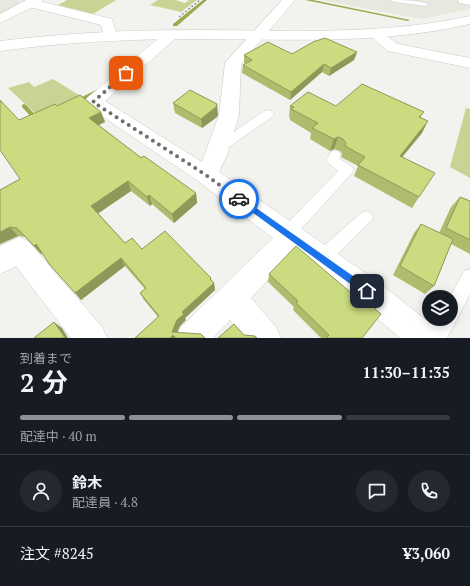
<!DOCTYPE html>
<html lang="ja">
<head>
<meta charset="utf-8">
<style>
  body { margin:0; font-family:"PT Serif","Noto Sans JP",serif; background:#242831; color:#f1f3f6; height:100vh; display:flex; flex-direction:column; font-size:15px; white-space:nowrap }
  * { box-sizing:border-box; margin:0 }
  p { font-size:13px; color:#9ea1a6 }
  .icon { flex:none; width:22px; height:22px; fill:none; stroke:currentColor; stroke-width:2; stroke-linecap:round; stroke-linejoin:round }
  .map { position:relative; height:338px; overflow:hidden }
  .details { display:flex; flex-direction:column; background:#171b24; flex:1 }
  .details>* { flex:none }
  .controls { position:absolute; left:422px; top:290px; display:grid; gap:8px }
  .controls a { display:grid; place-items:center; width:36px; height:36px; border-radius:50%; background:#171b24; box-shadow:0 2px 10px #0003; font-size:20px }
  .pin { position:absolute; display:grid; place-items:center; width:34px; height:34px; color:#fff; margin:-17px; border-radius:8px; box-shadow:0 2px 6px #0006 }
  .courier { position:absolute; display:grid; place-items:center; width:40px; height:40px; margin:-20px; border:3px solid #1a73e8; border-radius:50%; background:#fff; color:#222; box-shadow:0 1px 5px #0007 }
  .head em { font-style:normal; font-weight:700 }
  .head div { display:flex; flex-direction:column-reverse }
  .head { display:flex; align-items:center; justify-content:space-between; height:68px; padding:0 20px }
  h1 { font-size:26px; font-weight:700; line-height:30px }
  .bar { display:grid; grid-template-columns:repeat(4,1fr); gap:6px 4px; align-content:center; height:48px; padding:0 20px }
  .bar i { height:5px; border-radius:3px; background:#363941 }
  .bar .on { background:#8c9099 }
  .bar p { grid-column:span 4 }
  .line { display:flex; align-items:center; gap:10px; padding:0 20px; border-top:1px solid #363941 }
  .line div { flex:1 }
  .round { display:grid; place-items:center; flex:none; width:42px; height:42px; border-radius:21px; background:#242831 }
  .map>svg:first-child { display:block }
  .built { fill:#e6e9dd }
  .green { fill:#c8d494 }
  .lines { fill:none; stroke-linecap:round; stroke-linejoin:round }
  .stream { fill:#9caa4f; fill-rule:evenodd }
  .lane-casing { stroke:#cacbc6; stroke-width:1 }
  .street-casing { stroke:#cacbc6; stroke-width:1 }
  .secondary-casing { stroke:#cacbc6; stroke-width:1 }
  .path { stroke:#959592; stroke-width:1.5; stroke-dasharray:2 2; stroke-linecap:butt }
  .lane { fill:#fff; fill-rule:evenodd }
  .street { fill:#fff; fill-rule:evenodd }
  .secondary { fill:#fff; fill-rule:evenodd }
  .wall { fill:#afbc6d }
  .shaded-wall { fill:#8e9959 }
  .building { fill:#cbdb7f; stroke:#8e9959 }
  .route { fill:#1a73e8 }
  .done { stroke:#6f6f6d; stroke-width:4; stroke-dasharray:0 7.2 }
</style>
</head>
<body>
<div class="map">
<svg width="470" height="338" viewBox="0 0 470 338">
  <rect width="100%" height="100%" fill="#f2f3ee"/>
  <path class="built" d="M0 0H17L20 2 18 3V5L0 14Z
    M321 0H454L468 2 470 4V9L421 19Z"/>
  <path class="green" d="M67 0H116L93 14 58 5Z
    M158 0H175L185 3 189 0H197L181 12 150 5Z
    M53 79 82 97 38 116 8 88 29 82 34 87Z
    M466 108 470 109V178L450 167Z"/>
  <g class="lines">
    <path class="stream" d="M203 0H207L177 26H173V24Z
      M305 0H313L410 20 408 21Z
      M96 90 98 91V93L77 103 75 104 72 102Z
      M24 104 26 105 39 119 40 120 39 121H35L22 107V105Z"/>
    <defs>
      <path id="lane" d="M390 0C401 0 420 0 429 4L425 6 394 2Z
        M268 110 272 111 274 114 272 117 223 151 219 152 215 151 213 148 215 145 264 111Z
        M335 150 339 152 341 155 339 158 352 167 354 170 352 173 293 238 288 240 283 238 280 233 283 228 338 171 328 163 326 160 331 152Z
        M366 211 371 213 373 217 371 221 328 263 322 265 316 263 314 258 316 253 361 213Z
        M470 269V294L447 338H428L437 319H451V297H450L464 271Z"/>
      <path id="street" d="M26 0H35L112 19 117 36 115 39 110 40 105 39 101 25 26 6 25 3Z
        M282 0H295L241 64 239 115 227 155 219 172 377 281 435 327 440 338H400L357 301 293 253 251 298 276 327 281 338H245L230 320 213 338H176L181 327 273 238 198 181 87 106 84 102 87 98 166 32 171 31 176 32 178 35 176 38 105 101 202 162 219 115 225 63Z
        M458 0H470V5L459 3Z
        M376 31 381 32 398 44 470 58V68L388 51 369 35 371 32Z
        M19 237 28 241 102 327 107 338H71L16 266 0 274V246Z"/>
      <path id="secondary" d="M26 0H42L41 3 0 23V14Z
        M470 16V24C380 45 288 39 196 39 130 39 65 42 0 51V41C65 33 130 30 196 30 288 30 380 36 470 16Z"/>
    </defs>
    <use href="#lane" class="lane-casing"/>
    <use href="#street" class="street-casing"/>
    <use href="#secondary" class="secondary-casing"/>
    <path class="path" d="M179 17 200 0"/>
    <use href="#lane" class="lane"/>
    <use href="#street" class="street"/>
    <use href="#secondary" class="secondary"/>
  </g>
  <path class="wall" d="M357 52 354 60 329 76 322 72 290 100 242 73 243 65 246 64 244 63V55Z
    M173 103 218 114 217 117 202 128 175 113Z
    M57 106 101 112 105 122 98 125 135 153 196 193 197 203 174 223 152 204 150 206 131 191 98 213 125 243 142 249 212 281 214 283 215 290 185 318 186 320 180 326 177 333 205 338H135L158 317 144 300 140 293 145 289 125 266 81 300 42 253 41 254 25 237 18 236 0 244V190L20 179 19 120Z
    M290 106H336L424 112 420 118 422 133 402 157 419 197 412 208 354 176 358 166 341 157 342 154 340 151 334 149 330 151 310 139 311 133 290 120V118L289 117Z
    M460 197 470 201V254L451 244 434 286 425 294 393 275 414 233 421 224 439 233 451 207Z
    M269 274 356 297 375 309 362 338H321L293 310 294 307 268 282Z"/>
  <path class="shaded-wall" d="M357 52 354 60 329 76 331 68Z
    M324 64 322 72 290 100 291 92Z
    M217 104 218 114 217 117 202 128 201 119Z
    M101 112 105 122 93 128 89 118Z
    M428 121 422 133 394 167 400 156Z
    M338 137 334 149 330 151 334 139Z
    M128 181 131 191 96 215 91 206Z
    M196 193 197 203 174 223 172 214Z
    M149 195 152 204 150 206 147 197Z
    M10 227 18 236 0 244V232Z
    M36 244 43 253 41 254 34 246Z
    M121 258 125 266 81 300 75 293Z
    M211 278 212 284 214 283 215 290 185 318 186 320 180 326 175 337 173 335 175 338H170L177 320 182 312Z
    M54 322 62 328 68 338H65Z"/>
  <path class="building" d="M325 38 357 52 331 68 324 64 291 92 243 65 252 60 244 55 268 42 292 54 313 42Z
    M362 84 424 112 419 117 428 121 400 156 435 173 419 197 358 165 365 157 345 146 346 143 343 139 338 137 334 139 312 128 318 123 291 109 294 107 290 106 308 92 336 106Z
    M190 90 217 104 216 107 201 119 173 103Z
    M80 95 101 112 89 118 135 153 141 158 144 156 196 193 172 214 149 195 147 197 128 181 91 206 125 243 132 238 142 249 165 231 211 278 210 279 214 283 182 312 184 314 177 320 172 332 201 334 205 338H176L173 335 170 338H135L159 316 140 293 146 288 121 258 75 293 50 265 36 244 34 246 17 228 10 227 0 232V190L20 179 0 150V100L19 120 55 104 57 106Z
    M460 197 470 201V240L446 228Z
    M421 224 453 239 434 286 400 266Z
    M296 246 356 297 359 293 377 307 375 309 381 314 362 338H326L329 335 296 303 298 301 269 274Z
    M54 322 65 338H34Z
    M234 324 244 335 255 336 257 338H218Z"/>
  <path class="route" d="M239 196 370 288 371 291 370 294 367 295 364 294 237 201 236 199Z"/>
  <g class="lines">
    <path class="done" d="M126 73 93 102 206 175 239 199"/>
  </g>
</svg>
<div class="controls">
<a><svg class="icon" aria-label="layers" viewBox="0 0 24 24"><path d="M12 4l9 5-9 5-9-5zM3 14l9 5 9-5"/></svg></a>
</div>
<div class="pin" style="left:126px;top:73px;background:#ea580c"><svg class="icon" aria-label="bag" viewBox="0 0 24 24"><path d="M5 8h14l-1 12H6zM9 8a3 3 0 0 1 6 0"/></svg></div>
<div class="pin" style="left:367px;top:291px;background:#1f2937"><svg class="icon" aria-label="home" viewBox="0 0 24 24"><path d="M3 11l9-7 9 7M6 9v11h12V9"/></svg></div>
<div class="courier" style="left:239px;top:199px"><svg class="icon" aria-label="car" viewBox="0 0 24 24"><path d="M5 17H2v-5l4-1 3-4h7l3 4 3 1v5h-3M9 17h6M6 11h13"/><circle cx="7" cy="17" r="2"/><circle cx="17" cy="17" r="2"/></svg></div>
</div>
<section class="details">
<div class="head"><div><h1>2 分</h1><p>到着まで</p></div><em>11:30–11:35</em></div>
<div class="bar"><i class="on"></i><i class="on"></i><i class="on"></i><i></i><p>配達中 · 40 m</p></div>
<div class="line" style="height:72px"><a class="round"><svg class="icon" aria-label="person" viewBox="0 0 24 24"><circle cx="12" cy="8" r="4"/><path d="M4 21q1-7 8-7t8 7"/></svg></a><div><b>鈴木</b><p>配達員 · 4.8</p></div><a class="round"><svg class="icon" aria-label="chat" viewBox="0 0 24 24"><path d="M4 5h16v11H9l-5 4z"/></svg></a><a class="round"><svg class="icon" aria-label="phone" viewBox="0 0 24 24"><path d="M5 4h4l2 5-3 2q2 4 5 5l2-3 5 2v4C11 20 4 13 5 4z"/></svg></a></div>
<div class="line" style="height:52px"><div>注文 #8245</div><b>¥3,060</b></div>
</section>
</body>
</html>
